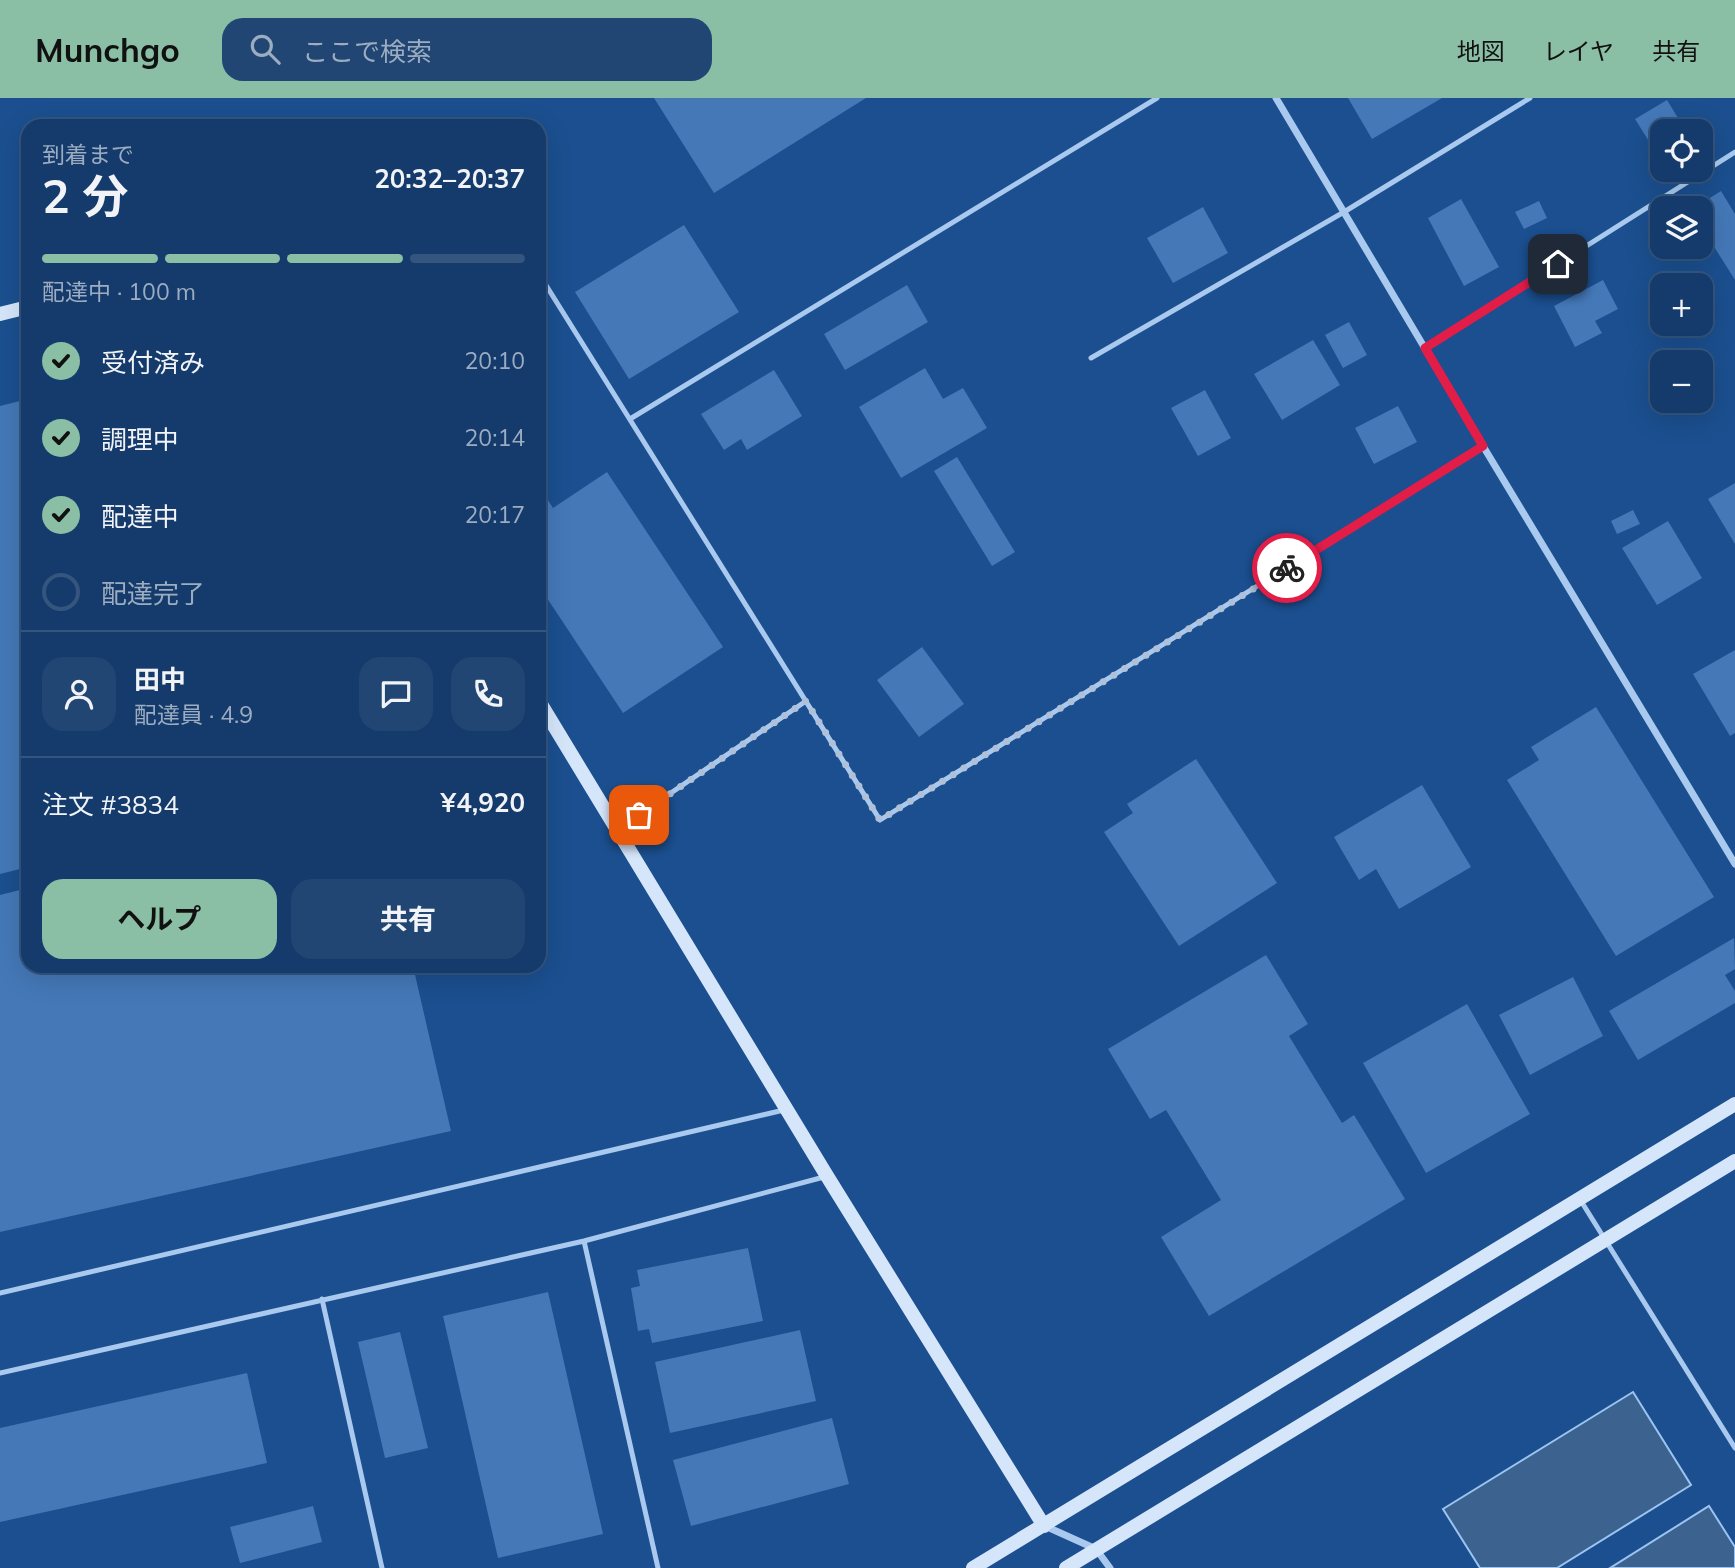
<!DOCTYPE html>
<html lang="ja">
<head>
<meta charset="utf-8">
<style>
  body { margin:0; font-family:Mulish,"Noto Sans JP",sans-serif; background:#214673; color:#f1f3f6; height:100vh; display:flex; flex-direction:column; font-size:26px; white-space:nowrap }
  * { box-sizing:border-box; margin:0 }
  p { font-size:23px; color:#9dadc1 }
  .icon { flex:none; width:38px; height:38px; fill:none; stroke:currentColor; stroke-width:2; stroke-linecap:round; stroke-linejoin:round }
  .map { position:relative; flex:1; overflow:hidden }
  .side { position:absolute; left:21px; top:21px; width:525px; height:854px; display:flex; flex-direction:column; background:#143b6b; border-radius:21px; box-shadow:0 7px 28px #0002,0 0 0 2px #33557e }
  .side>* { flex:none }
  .tools { position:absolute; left:1650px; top:21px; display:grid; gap:14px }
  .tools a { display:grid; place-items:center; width:63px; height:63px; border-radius:14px; background:#143b6b; box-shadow:0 7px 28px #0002,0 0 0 2px #33557e; font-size:35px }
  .pin { position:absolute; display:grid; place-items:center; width:60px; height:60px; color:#fff; margin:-30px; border-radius:14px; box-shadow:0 4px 10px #0006 }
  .courier { position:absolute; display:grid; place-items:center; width:70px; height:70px; margin:-35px; border:5px solid #e11d48; border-radius:50%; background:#fff; color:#222; box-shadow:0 2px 9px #0007 }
  .overview em { font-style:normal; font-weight:700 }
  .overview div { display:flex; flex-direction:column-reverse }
  .overview { display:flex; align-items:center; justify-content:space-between; height:119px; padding:0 21px }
  h1 { font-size:46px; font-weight:700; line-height:52px }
  .bar { display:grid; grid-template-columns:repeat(4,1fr); gap:10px 7px; align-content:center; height:84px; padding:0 21px }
  .bar i { height:9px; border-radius:5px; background:#33557e }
  .bar .on { background:#8abfa5 }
  .bar p { grid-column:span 4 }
  .line { display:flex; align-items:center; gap:18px; padding:0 21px; border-top:2px solid #33557e }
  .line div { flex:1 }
  .round { display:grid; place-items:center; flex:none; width:74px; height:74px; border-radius:21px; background:#214673 }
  ol { padding:0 21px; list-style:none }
  li { display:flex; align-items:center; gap:21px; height:77px }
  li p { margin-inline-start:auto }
  li .icon { padding:7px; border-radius:50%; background:#8abfa5; color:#111; stroke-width:4 }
  li:last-child { color:#9dadc1 }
  li i { width:38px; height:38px; border:4px solid #33557e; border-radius:50% }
  .button { display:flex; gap:14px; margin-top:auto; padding:14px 21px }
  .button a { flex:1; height:80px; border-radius:21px; background:#8abfa5; color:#111; font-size:28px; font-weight:700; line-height:80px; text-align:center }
  .button a+a { background:#214673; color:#f1f3f6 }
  header { display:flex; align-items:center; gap:42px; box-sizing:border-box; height:98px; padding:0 35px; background:#8abfa5; color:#111 }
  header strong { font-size:33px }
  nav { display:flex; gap:38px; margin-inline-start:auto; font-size:24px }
  .search { width:490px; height:63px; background:#214673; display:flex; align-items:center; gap:18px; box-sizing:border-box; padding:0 24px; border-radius:21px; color:#9dadc1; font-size:26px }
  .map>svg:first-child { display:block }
  .water { fill:#3c6290; stroke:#9cc4f0; stroke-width:2 }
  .building { fill:#4478b7 }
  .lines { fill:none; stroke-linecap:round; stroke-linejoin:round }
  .lane { stroke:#a9c9ee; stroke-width:5 }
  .street { stroke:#a9c9ee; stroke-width:7 }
  .secondary { stroke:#d6e6fa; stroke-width:14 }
  .done { stroke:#afc1d8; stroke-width:7; stroke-dasharray:0 12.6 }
  .route { stroke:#e11d48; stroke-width:9 }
</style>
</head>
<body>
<header>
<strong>Munchgo</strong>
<div class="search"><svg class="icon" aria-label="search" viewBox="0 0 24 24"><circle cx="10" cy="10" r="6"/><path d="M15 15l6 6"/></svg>ここで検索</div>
<nav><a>地図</a><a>レイヤ</a><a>共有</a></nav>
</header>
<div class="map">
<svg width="1735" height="1470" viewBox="0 0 1735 1470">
  <rect width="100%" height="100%" fill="#1b4f8f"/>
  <path class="water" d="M1633 1294 1691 1387 1557 1470H1480L1443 1411Z
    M1709 1408 1735 1449V1470H1610Z"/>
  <path class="building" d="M654 0H866L714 95Z
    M1348 0H1442L1372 41Z
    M1667 2 1686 33H1662V48L1655 53 1635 21Z
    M1705 32 1711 44 1701 49V34Z
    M1721 93 1735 116V182L1701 128V110H1694Z
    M1461 101 1499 169 1464 188 1428 120Z
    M1539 103 1547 120 1524 131 1515 114Z
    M1203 109 1228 155 1173 185 1147 140Z
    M684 127 739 214 629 281 575 194Z
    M1603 182 1618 211 1595 223 1602 235 1575 249 1554 208Z
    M907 187 928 224 845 272 824 236Z
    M1349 224 1367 257 1343 270 1325 237Z
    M1313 242 1340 287 1282 322 1254 276Z
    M925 270 943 301 963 290 987 330 901 380 859 309Z
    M774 272 802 318 747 352 741 341 724 352 701 316Z
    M1205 292 1231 340 1198 358 1171 310Z
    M28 301V769L0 776V308Z
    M1398 308 1417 344 1374 366 1355 330Z
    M957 359 1015 454 992 468 934 373Z
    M607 374 723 549 623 615 539 488V392L541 391 553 410Z
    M1735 385V446L1708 401Z
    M1633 412 1640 426 1617 436 1611 423Z
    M1668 423 1702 480 1657 507 1622 450Z
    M922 549 964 606 919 639 877 582Z
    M1735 552V635L1730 638 1693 576Z
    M1596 609 1714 799 1616 858 1507 682 1539 662 1531 649Z
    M1196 661 1277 785 1179 848 1104 734 1133 715 1127 706Z
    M1422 687 1471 769 1399 811 1376 771 1359 782 1334 739Z
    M28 790V868H413L451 1033 0 1134V797Z
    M1734 840 1735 871 1725 877 1735 893V905L1638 962 1609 913Z
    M1266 857 1308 926 1289 938 1342 1025 1354 1017 1405 1101 1209 1218 1161 1139 1221 1102 1166 1012 1150 1021 1108 951Z
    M1573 879 1603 938 1530 977 1499 917Z
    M1467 906 1530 1016 1426 1075 1363 965Z
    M748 1150 763 1223 652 1245 649 1231 638 1233 631 1190 640 1188 637 1172Z
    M548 1194 603 1436 498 1460 443 1218Z
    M800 1232 816 1303 670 1335 655 1264Z
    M400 1234 428 1350 385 1360 358 1244Z
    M247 1275 267 1365 0 1424V1330Z
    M832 1320 849 1386 691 1428 673 1362Z
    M313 1408 322 1444 240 1465 230 1429Z"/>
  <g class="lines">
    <path class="lane" d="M539 176 880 722 1483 348
      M1425 250 1735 54
      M1091 260 1344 114 1530 0
      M630 321 1157 0
      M618 731 806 603
      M1581 1103 1735 1350
      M584 1143 658 1470
      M0 1195 784 1012
      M322 1201 382 1470
      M0 1275 584 1143 824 1079"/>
    <path class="street" d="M1276 0 1483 348 1735 766
      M1045 1428 1096 1451 1110 1470"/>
    <path class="secondary" d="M0 216 28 209
      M539 603 827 1078 1044 1428
      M973 1470 1735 1006
      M1066 1470 1735 1063"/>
  </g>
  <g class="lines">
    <path class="done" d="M639 717 806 603 880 722 1287 470"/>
    <path class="route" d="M1287 470 1483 348 1425 250 1558 166"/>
  </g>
</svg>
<div class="tools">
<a><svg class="icon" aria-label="locate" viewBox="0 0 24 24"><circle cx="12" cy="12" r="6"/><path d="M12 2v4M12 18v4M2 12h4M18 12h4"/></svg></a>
<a><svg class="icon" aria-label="layers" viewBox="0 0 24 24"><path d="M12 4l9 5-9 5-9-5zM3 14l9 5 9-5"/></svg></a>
<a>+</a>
<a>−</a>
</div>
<div class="pin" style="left:639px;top:717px;background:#ea580c"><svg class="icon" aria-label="bag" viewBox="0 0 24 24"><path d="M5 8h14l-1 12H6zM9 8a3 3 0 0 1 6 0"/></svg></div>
<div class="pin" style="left:1558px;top:166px;background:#1f2937"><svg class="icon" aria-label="home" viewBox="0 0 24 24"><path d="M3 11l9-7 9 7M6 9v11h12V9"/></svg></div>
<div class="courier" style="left:1287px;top:470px"><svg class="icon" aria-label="bike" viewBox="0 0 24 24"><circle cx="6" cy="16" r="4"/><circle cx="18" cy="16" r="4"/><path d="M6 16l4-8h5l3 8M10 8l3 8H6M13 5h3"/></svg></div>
<section class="side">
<div class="overview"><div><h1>2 分</h1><p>到着まで</p></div><em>20:32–20:37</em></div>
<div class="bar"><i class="on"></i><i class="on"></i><i class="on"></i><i></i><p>配達中 · 100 m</p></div>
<ol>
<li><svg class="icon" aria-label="check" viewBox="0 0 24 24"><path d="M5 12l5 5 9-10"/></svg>受付済み<p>20:10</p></li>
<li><svg class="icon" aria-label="check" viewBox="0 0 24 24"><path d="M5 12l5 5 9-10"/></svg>調理中<p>20:14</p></li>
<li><svg class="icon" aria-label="check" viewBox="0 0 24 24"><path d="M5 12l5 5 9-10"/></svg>配達中<p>20:17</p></li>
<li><i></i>配達完了</li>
</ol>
<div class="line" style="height:126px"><a class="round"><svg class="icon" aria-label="person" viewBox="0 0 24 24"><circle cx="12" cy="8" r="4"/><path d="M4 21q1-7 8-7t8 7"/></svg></a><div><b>田中</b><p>配達員 · 4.9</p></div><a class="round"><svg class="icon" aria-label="chat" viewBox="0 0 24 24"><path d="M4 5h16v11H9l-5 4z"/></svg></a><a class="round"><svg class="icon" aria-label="phone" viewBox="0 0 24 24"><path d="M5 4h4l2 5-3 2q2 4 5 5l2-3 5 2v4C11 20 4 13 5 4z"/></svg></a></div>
<div class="line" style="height:91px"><div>注文 #3834</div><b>¥4,920</b></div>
<div class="button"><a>ヘルプ</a><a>共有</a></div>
</section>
</div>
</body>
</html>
